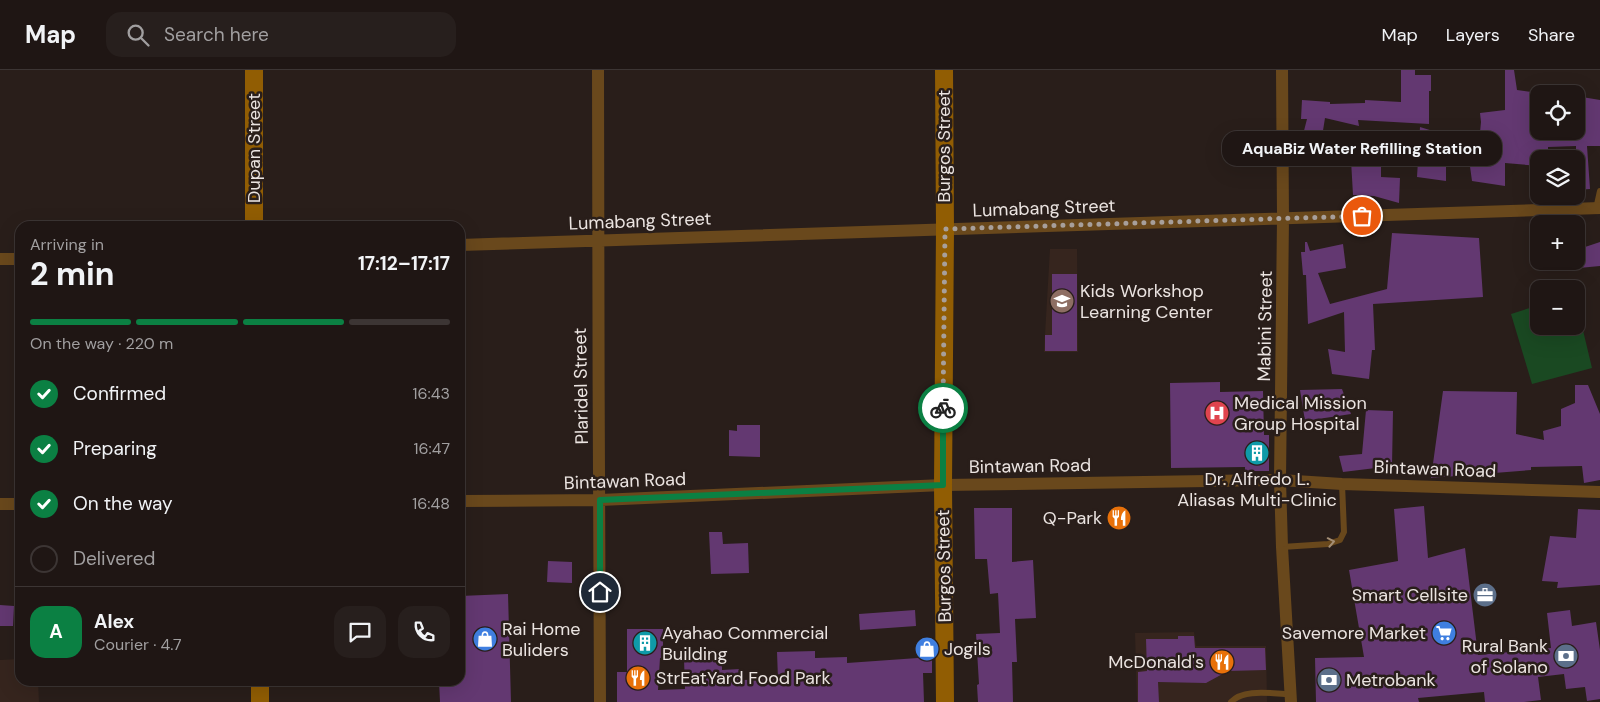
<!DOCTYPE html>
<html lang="en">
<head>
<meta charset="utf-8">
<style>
  body { margin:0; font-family:"DM Sans",sans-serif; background:#271f1d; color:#f1f3f6; height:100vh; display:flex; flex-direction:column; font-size:19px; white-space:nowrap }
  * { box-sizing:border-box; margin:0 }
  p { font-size:16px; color:#a19fa0 }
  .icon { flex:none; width:28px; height:28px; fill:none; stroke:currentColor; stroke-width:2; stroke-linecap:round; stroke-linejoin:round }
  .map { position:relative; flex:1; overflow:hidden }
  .sheet { position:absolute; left:15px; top:151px; width:450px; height:465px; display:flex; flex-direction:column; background:#1f1614; border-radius:15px; box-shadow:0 5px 20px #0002,0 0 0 1px #3c3534 }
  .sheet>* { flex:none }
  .controls { position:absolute; left:1530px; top:15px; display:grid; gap:10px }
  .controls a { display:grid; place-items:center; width:55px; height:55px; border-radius:10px; background:#1f1614; box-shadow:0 5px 20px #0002,0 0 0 1px #3c3534; font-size:25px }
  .pin { position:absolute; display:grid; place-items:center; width:42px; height:42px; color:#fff; margin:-21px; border:2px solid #fff; border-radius:50%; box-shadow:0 1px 5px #0007 }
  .courier { position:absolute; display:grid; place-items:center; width:50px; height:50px; margin:-25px; border:4px solid #0b8043; border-radius:50%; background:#fff; color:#222; box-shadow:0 1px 6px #0007 }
  .bubble { position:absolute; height:35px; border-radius:15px; background:#1f1614; box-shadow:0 5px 20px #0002,0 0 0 1px #3c3534; font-size:16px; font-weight:700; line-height:35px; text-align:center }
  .summary em { font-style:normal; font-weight:700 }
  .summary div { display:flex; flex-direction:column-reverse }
  .summary { display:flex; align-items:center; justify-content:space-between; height:85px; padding:0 15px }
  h1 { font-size:32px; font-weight:700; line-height:38px }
  .bar { display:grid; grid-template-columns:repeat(4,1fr); gap:8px 5px; align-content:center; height:60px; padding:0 15px }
  .bar i { height:6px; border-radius:4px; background:#3c3534 }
  .bar .on { background:#0b8043 }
  .bar p { grid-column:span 4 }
  .line { display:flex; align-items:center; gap:12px; padding:0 15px; border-top:1px solid #3c3534 }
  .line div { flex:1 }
  .round { display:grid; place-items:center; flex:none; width:52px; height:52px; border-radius:15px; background:#271f1d }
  ol { padding:0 15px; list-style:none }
  li { display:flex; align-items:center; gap:15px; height:55px }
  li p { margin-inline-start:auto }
  li .icon { padding:5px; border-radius:50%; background:#0b8043; color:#fff; stroke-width:4 }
  li:last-child { color:#a19fa0 }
  li i { width:28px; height:28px; border:2px solid #3c3534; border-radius:50% }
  header { display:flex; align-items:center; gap:30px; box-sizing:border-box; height:70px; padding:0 25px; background:#1f1614; border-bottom:1px solid #3c3534 }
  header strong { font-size:24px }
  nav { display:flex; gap:28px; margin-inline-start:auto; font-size:18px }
  .search { width:350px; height:45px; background:#271f1d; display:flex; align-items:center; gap:12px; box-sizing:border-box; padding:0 18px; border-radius:15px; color:#a19fa0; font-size:19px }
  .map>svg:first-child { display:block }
  .built { fill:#36251e }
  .green { fill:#1a4922 }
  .building { fill:#633871 }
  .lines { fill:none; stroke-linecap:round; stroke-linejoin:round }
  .lane { stroke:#69481c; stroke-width:6 }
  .street { stroke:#69481c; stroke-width:12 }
  .secondary { stroke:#915d03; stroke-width:18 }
  .oneway { stroke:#a48e75 }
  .done { stroke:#a79f9b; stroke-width:5; stroke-dasharray:0 9 }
  .route { stroke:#0b8043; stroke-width:6 }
  .labels { text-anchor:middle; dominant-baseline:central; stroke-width:5; stroke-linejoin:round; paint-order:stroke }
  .street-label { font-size:18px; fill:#ebe4e1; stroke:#291e1a }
  .poi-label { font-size:18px; fill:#ebe4e1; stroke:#291e1a; text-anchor:start }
</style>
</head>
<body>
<header>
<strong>Map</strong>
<div class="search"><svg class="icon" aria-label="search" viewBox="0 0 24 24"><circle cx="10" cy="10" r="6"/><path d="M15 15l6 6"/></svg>Search here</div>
<nav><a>Map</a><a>Layers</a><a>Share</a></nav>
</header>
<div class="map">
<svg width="1600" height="632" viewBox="0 0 1600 632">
  <rect width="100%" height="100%" fill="#291e1a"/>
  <path class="built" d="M1050 179H1077L1078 282H1044Z
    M1194 562 1196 576H1266L1267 632H1137L1135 563Z
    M20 589V611H38L39 632H0V590Z"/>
  <path class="green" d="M1576 231 1592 298 1532 314 1511 244 1539 235V256H1576Z"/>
  <path class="building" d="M1401 0H1415V5H1431V21H1429V54L1358 50 1359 56 1325 48 1318 92 1297 88 1307 49H1301L1302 30 1330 32V34L1365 33V30L1401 32Z
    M1505 0H1514L1517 20 1539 23V61H1576V26L1600 30V76H1587L1590 119 1576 120V76L1548 77V89H1539V96L1505 93V116L1472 111 1468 82 1478 83 1481 52 1480 43 1505 40Z
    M1420 57 1446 65V111L1417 107Z
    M1351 90 1381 95V107L1400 108 1399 133 1374 126 1353 125Z
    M1392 163 1479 168 1483 227 1373 234 1375 280H1372L1369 309 1332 304 1328 279 1345 282 1344 242 1308 254 1306 205H1303L1301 182H1305V172H1307L1310 181 1343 174 1346 198 1318 203 1330 234 1387 219Z
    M1600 172V196L1579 198 1576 180Z
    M1052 204H1077V281H1045V265H1052Z
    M1220 312V322L1263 321 1264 365H1269V401H1245V397L1171 398 1170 313Z
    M1575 315H1588L1600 344V410L1584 413 1582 396 1531 397V400L1431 408 1443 321 1517 322 1516 364 1544 370 1543 361 1561 356V339L1575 333Z
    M1342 319 1351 344 1305 351 1300 320Z
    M1366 340 1393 341 1392 396 1343 402 1339 386 1362 384Z
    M737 355H760V387L729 386V360L737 361Z
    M1424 436 1428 488 1465 478 1478 585 1551 578 1547 543 1570 540 1572 556 1596 552 1600 580V629L1587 631 1585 617 1566 619 1564 604 1538 607 1541 630 1524 632H1485L1484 622 1418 628 1419 632H1316L1315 588 1364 587 1349 500 1398 491 1394 439Z
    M974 438H1012V492L1033 490 1036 548 1015 549 1017 592H1012L1013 632H978L977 615 979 614 976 564 1000 563 998 523 990 524 987 489H975Z
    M1578 439 1600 440V515L1557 518 1558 512 1542 511 1550 466 1576 468Z
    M709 462H722L723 474 748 473 749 503 711 504Z
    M548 491 572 492V513L547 512Z
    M508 524 511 632H440L439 611H460V526Z
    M0 535 14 536 13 556H0Z
    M915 540 916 556 860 560 859 544Z
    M627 559H663V588H660L658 620 685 619 684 589 722 588V600L740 599 741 610 778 609 777 582 815 581V588L847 587V593L932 587V603H923L924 632H617V602H627Z
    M1178 566H1194L1195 578H1265L1266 600 1228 601 1206 613 1158 612 1159 632H1138V602L1147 601 1146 569H1178Z"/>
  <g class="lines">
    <path class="lane" d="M1596 139 1600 121
      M1282 477 1328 474 1340 470 1344 462 1342 414
      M1231 632C1244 618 1273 624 1290 624"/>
    <path class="street" d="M598 0C597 211 600 421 600 632
      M1282 0 1283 148 1280 410 1282 477 1291 632
      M460 175 1600 138
      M0 189H20
      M460 431 600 430 943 415 1280 410 1342 414 1600 422
      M0 434H20"/>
    <path class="secondary" d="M944 0 945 159 943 415 945 632
      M254 156V0
      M260 611V632"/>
  </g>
  <defs><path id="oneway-chevron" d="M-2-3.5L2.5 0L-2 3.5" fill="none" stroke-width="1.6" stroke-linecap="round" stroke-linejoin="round" transform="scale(1.25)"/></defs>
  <use class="oneway" href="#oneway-chevron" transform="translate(1331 472) rotate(-11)"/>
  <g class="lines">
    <path class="done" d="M943 338 945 159 1362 146"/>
    <path class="route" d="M600 522V430L943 415V338"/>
  </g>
  <defs>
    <symbol id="school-disc" viewBox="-11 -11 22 22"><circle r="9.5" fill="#8d6e63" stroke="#291e1a"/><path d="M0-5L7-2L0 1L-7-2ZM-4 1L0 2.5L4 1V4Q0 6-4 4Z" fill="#fff"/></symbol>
    <symbol id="hospital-disc" viewBox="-11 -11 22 22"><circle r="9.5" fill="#e0444e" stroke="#291e1a"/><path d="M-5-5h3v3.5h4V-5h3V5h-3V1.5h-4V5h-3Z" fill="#fff"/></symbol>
    <symbol id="building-disc" viewBox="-11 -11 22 22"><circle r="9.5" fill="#0f9aa8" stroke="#291e1a"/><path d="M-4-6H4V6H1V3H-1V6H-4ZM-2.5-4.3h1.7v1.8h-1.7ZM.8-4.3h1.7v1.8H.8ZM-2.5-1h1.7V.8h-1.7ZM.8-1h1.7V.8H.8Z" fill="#fff"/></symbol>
    <symbol id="restaurant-disc" viewBox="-11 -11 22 22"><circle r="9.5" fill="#e8710a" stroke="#291e1a"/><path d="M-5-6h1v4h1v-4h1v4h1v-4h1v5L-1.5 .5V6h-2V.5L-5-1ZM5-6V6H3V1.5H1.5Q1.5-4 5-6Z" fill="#fff"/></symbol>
    <symbol id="office-disc" viewBox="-11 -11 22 22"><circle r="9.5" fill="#5c6f8a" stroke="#291e1a"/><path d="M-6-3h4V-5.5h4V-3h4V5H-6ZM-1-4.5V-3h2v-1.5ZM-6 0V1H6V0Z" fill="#fff"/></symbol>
    <symbol id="supermarket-disc" viewBox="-11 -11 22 22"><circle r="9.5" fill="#3f7fe0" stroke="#291e1a"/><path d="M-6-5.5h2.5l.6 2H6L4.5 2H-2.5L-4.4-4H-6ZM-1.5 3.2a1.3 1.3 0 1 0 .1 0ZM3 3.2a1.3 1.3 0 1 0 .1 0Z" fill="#fff"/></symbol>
    <symbol id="shop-disc" viewBox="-11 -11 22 22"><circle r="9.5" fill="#3f7fe0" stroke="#291e1a"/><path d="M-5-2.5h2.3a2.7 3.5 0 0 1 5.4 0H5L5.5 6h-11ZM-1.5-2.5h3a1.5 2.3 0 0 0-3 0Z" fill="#fff"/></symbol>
    <symbol id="bank-disc" viewBox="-11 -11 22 22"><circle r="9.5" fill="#5c6f8a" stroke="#291e1a"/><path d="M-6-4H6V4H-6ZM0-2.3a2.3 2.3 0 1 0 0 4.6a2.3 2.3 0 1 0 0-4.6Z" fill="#fff"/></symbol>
  </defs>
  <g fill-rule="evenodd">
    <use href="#school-disc" x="1048" y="217" width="28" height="28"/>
    <use href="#hospital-disc" x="1203" y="329" width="28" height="28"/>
    <use href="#building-disc" x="1243" y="369" width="28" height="28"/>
    <use href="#restaurant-disc" x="1105" y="434" width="28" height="28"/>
    <use href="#office-disc" x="1471" y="511" width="28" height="28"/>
    <use href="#supermarket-disc" x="1430" y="549" width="28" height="28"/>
    <use href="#shop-disc" x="471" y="555" width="28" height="28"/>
    <use href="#building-disc" x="631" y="559" width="28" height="28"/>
    <use href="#shop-disc" x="913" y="565" width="28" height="28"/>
    <use href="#bank-disc" x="1552" y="572" width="28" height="28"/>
    <use href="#restaurant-disc" x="1208" y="578" width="28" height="28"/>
    <use href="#restaurant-disc" x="624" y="594" width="28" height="28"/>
    <use href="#bank-disc" x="1315" y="596" width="28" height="28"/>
  </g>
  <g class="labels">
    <g class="street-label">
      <text transform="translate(944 76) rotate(-90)">Burgos Street</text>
      <text transform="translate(254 78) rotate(-90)">Dupan Street</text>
      <text transform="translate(1044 138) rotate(-2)">Lumabang Street</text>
      <text transform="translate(640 151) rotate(-2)">Lumabang Street</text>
      <text transform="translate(1265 256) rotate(-89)">Mabini Street</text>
      <text transform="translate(581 316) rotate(-91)">Plaridel Street</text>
      <text transform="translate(1030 396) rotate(-1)">Bintawan Road</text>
      <text transform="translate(1435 399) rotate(2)">Bintawan Road</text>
      <text transform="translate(625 411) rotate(-2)">Bintawan Road</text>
      <text transform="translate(944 496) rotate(-91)">Burgos Street</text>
    </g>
    <g class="poi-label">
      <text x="1080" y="221">Kids Workshop<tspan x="1080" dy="21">Learning Center</tspan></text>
      <text x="1234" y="333">Medical Mission<tspan x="1234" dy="21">Group Hospital</tspan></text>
      <text x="1257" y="409" text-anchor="middle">Dr. Alfredo L.<tspan x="1257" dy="21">Aliasas Multi-Clinic</tspan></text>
      <text x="1102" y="448" text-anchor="end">Q-Park</text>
      <text x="1468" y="525" text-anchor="end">Smart Cellsite</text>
      <text x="502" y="559">Rai Home<tspan x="502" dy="21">Buliders</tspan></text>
      <text x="662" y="563">Ayahao Commercial<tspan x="662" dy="21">Building</tspan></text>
      <text x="1426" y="563" text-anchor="end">Savemore Market</text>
      <text x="1548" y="576" text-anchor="end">Rural Bank<tspan x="1548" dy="21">of Solano</tspan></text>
      <text x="944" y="579">Jogils</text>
      <text x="1204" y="592" text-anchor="end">McDonald's</text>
      <text x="656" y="608">StrEatYard Food Park</text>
      <text x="1346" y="610">Metrobank</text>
    </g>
  </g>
</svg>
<div class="controls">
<a><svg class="icon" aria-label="locate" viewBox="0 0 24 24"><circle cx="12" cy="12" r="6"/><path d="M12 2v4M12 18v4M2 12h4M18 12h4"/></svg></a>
<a><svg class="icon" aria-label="layers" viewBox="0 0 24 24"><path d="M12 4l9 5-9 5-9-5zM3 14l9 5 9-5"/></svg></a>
<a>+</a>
<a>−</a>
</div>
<div class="pin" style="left:1362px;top:146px;background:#ea580c"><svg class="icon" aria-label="bag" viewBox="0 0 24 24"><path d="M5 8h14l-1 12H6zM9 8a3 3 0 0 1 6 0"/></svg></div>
<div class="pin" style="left:600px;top:522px;background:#1f2937"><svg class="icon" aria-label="home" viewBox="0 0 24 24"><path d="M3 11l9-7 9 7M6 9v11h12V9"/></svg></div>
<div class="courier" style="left:943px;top:338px"><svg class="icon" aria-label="bike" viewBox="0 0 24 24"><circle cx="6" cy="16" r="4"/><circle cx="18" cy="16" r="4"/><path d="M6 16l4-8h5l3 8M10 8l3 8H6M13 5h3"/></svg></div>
<div class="bubble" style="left:1222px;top:61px;width:280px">AquaBiz Water Refilling Station</div>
<section class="sheet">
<div class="summary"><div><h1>2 min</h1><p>Arriving in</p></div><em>17:12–17:17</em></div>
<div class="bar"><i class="on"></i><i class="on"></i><i class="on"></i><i></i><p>On the way · 220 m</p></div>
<ol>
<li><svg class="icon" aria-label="check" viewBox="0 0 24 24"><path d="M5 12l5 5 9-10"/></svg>Confirmed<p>16:43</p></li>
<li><svg class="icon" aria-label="check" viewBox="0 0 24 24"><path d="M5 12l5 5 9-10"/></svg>Preparing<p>16:47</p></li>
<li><svg class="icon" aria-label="check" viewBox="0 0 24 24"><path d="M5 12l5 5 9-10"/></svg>On the way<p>16:48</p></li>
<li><i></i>Delivered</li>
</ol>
<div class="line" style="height:90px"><b class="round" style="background:#0b8043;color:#fff">A</b><div><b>Alex</b><p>Courier · 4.7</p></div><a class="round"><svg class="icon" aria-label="chat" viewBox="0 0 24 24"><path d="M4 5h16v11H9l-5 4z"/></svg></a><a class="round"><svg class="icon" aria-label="phone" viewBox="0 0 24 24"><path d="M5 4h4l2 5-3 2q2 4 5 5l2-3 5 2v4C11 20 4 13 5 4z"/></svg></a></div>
</section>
</div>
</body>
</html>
